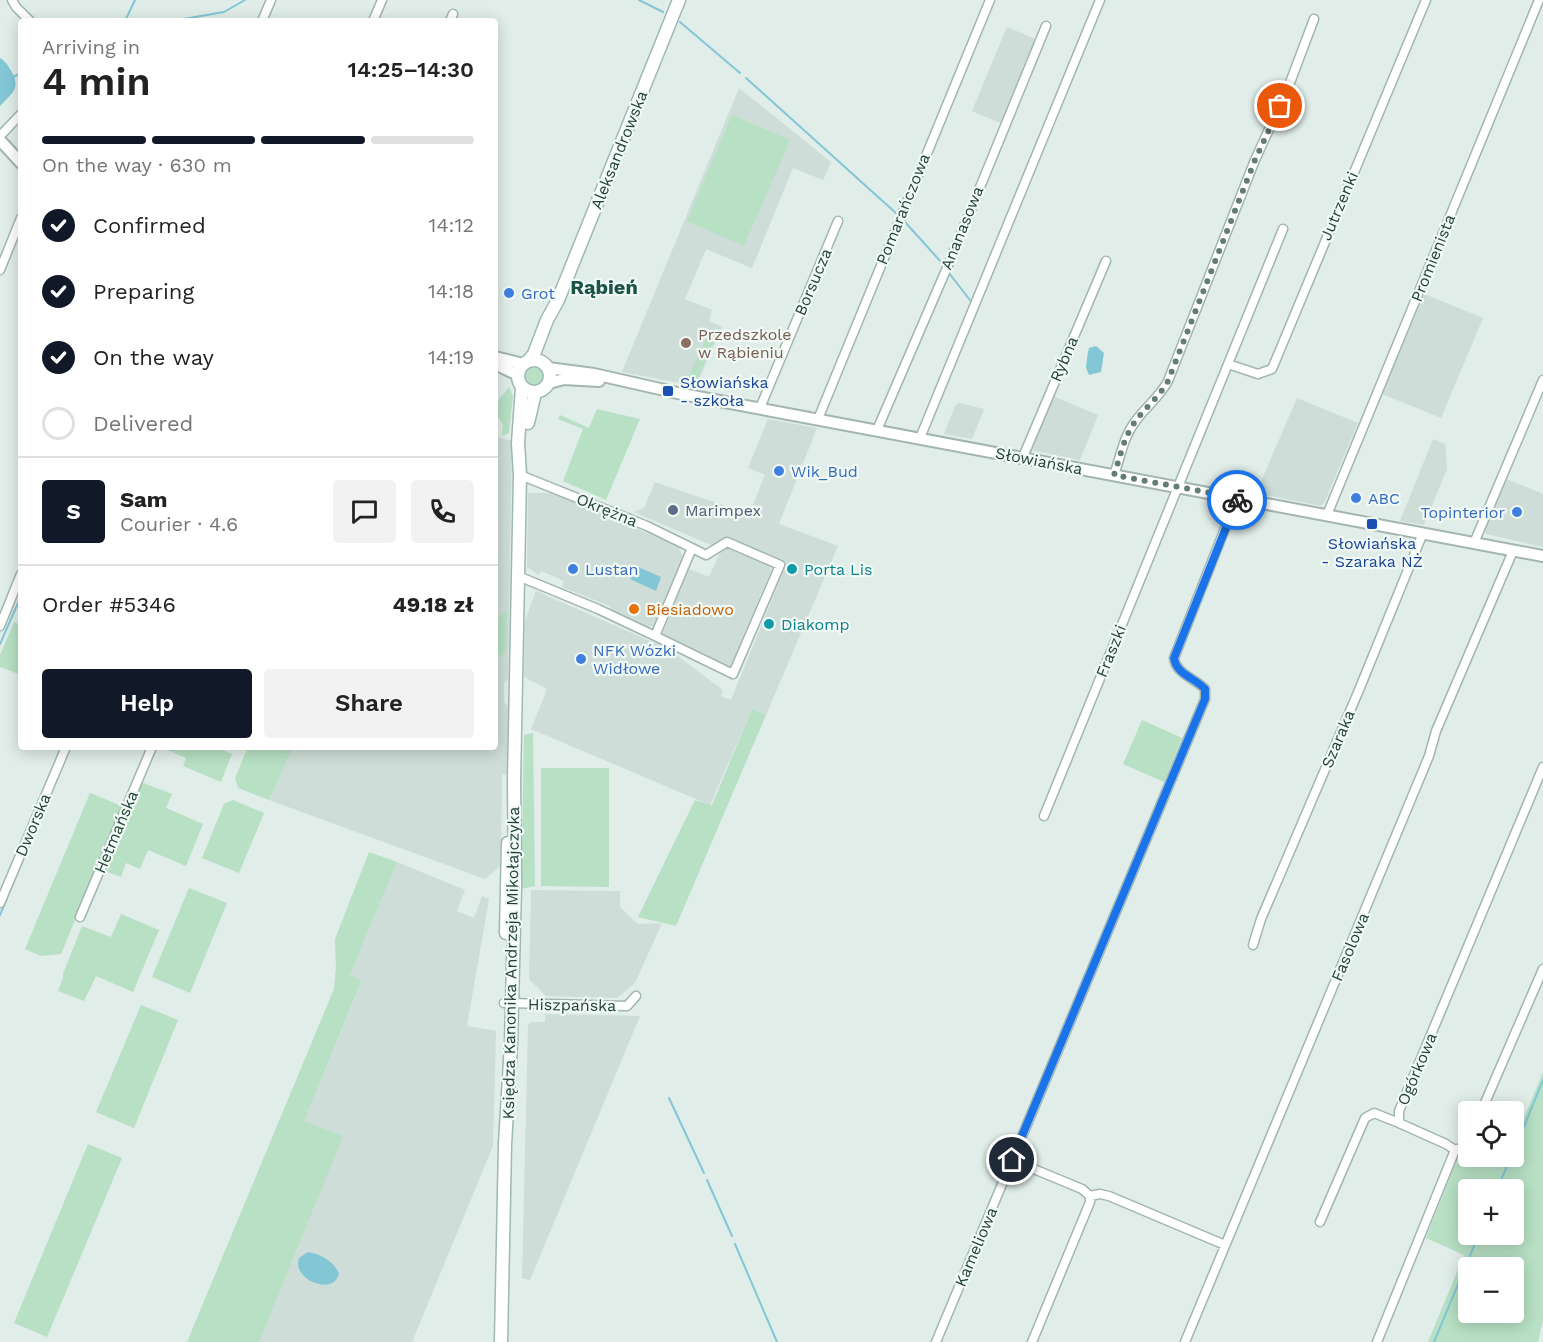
<!DOCTYPE html>
<html lang="en">
<head>
<meta charset="utf-8">
<style>
  body { margin:0; font-family:"Work Sans",sans-serif; background:#f2f2f2; color:#222; height:100vh; display:flex; flex-direction:column; font-size:22px; white-space:nowrap }
  * { box-sizing:border-box; margin:0 }
  p { font-size:20px; color:#767676 }
  .icon { flex:none; width:33px; height:33px; fill:none; stroke:currentColor; stroke-width:2; stroke-linecap:round; stroke-linejoin:round }
  .map { position:relative; flex:1; overflow:hidden }
  .sheet { position:absolute; left:18px; top:18px; width:480px; height:732px; display:flex; flex-direction:column; background:#fff; border-radius:6px; box-shadow:0 3px 15px #0003 }
  .sheet>* { flex:none }
  .fabs { position:absolute; left:1458px; top:1101px; display:grid; gap:12px }
  .fabs a { display:grid; place-items:center; width:66px; height:66px; border-radius:6px; background:#fff; box-shadow:0 3px 15px #0003; font-size:30px }
  .pin { position:absolute; display:grid; place-items:center; width:51px; height:51px; color:#fff; margin:-26px; border:3px solid #fff; border-radius:50%; box-shadow:0 2px 6px #0007 }
  .courier { position:absolute; display:grid; place-items:center; width:60px; height:60px; margin:-30px; border:4px solid #1a73e8; border-radius:50%; background:#fff; color:#222; box-shadow:0 2px 8px #0007 }
  .headline em { font-style:normal; font-weight:600 }
  .headline div { display:flex; flex-direction:column-reverse }
  .headline { display:flex; align-items:center; justify-content:space-between; height:102px; padding:0 24px }
  h1 { font-size:39px; font-weight:600; line-height:45px }
  .bar { display:grid; grid-template-columns:repeat(4,1fr); gap:9px 6px; align-content:center; height:72px; padding:0 24px }
  .bar i { height:8px; border-radius:4px; background:#e0e0e0 }
  .bar .on { background:#111827 }
  .bar p { grid-column:span 4 }
  .line { display:flex; align-items:center; gap:15px; padding:0 24px; border-top:2px solid #e0e0e0 }
  .line div { flex:1 }
  .round { display:grid; place-items:center; flex:none; width:63px; height:63px; border-radius:6px; background:#f2f2f2 }
  ol { padding:0 24px; list-style:none }
  li { display:flex; align-items:center; gap:18px; height:66px }
  li p { margin-inline-start:auto }
  li .icon { padding:6px; border-radius:50%; background:#111827; color:#fff; stroke-width:4 }
  li:last-child { color:#767676 }
  li i { width:33px; height:33px; border:3px solid #e0e0e0; border-radius:50% }
  .action { display:flex; gap:12px; margin-top:auto; padding:12px 24px }
  .action a { flex:1; height:69px; border-radius:6px; background:#111827; color:#fff; font-size:24px; font-weight:600; line-height:69px; text-align:center }
  .action a+a { background:#f2f2f2; color:#222 }
  .map>svg:first-child { display:block }
  .built { fill:#ceddd7 }
  .green { fill:#b7e0c4; fill-rule:evenodd }
  .water { fill:#83c7d7 }
  .lines { fill:none; stroke-linecap:round; stroke-linejoin:round }
  .stream { stroke:#83c7d7; stroke-width:2 }
  .minor-casing { stroke:#a2b5af; stroke-width:11 }
  .tertiary-casing { stroke:#a2b5af; stroke-width:14 }
  .secondary-casing { stroke:#9eb9b1; stroke-width:15 }
  .minor { stroke:#fff; stroke-width:8 }
  .tertiary { stroke:#fff; stroke-width:10 }
  .secondary { stroke:#fff; stroke-width:12 }
  .done { stroke:#637c75; stroke-width:6; stroke-dasharray:0 10.8 }
  .route { stroke:#1a73e8; stroke-width:8 }
  .shop-dot { fill:#3f7fe0; stroke:#f1f9f5; stroke-width:2 }
  .education-dot { fill:#8d6e63; stroke:#f1f9f5; stroke-width:2 }
  .transit-dot { fill:#1a4fb4; stroke:#f1f9f5; stroke-width:2 }
  .service-dot { fill:#5c6f8a; stroke:#f1f9f5; stroke-width:2 }
  .culture-dot { fill:#0f9aa8; stroke:#f1f9f5; stroke-width:2 }
  .food-dot { fill:#e8710a; stroke:#f1f9f5; stroke-width:2 }
  .labels { text-anchor:middle; dominant-baseline:central; stroke-width:4.5; stroke-linejoin:round; paint-order:stroke }
  .street-label { font-size:16px; fill:#1f3f37; stroke:#f1f9f5 }
  .shop-label { font-size:16px; fill:#366cbe; stroke:#f1f9f5; text-anchor:start }
  .education-label { font-size:16px; fill:#785e54; stroke:#f1f9f5; text-anchor:start }
  .transit-label { font-size:16px; fill:#164399; stroke:#f1f9f5; text-anchor:start }
  .service-label { font-size:16px; fill:#4e5e75; stroke:#f1f9f5; text-anchor:start }
  .culture-label { font-size:16px; fill:#0d838f; stroke:#f1f9f5; text-anchor:start }
  .food-label { font-size:16px; fill:#c56008; stroke:#f1f9f5; text-anchor:start }
  .quarter-label { font-size:20px; font-weight:bold; fill:#1a5247; stroke:#f1f9f5 }
</style>
</head>
<body>
<div class="map">
<svg width="1543" height="1342" viewBox="0 0 1543 1342">
  <rect width="100%" height="100%" fill="#e0ede8"/>
  <path class="built" d="M1007 27 1038 40 1003 124 972 111Z
    M739 88 831 162 823 180 793 168 752 268 706 249 685 299 712 310 709 321 722 327 696 386 622 372Z
    M1424 294 1483 318 1441 418 1382 394Z
    M1053 396 1098 415 1080 460 1030 450Z
    M1297 398 1358 423 1325 501 1321 506 1256 493Z
    M959 403 984 409 972 439 944 434 955 406Z
    M768 419 817 428 779 524 838 546 766 715 752 709 710 805 531 729 547 689 524 677 525 621 536 591 668 649 723 690 721 696 731 700 786 565 727 538 713 546 634 512 644 508 655 482 749 514 765 475 748 468Z
    M495 436 512 441 508 679 504 683V702L508 706 507 775 502 774 501 865 485 879 269 800 293 747H495Z
    M1433 439 1445 444 1447 469 1424 525 1400 521Z
    M1506 479 1543 494V547L1486 534 1483 530Z
    M528 493H553L678 546 683 557 653 626 647 627 612 611 610 606 562 587 564 581 541 571 539 575 527 567Z
    M727 547 770 565 771 570 732 664 727 668 707 659 705 654 662 635 689 569 709 577 722 548Z
    M397 862 465 890 457 911 474 918 482 896 489 899 467 1026 496 1031 493 1146 412 1342H257L342 1136 304 1121 362 981 350 975Z
    M531 890 620 891V907L638 924 662 923 635 983 617 998 546 996 529 979Z
    M545 1014 640 1016 530 1280 522 1278 528 1025 531 1022H545Z"/>
  <path class="green" d="M732 115 790 140 744 246 687 221Z
    M708 335 715 338 696 384 687 380Z
    M524 376a11 11 0 1 1 22 0a11 11 0 1 1-22 0Z
    M509 387 513 396 509 433 502 436 503 424C489 406 497 403 509 387Z
    M597 409 640 419 606 500 563 481 583 429 558 419 560 415 589 428Z
    M507 611 506 651 495 661V620Z
    M14 622 21 625V675L0 667V655Z
    M752 709 766 715 676 926 638 917 695 800 712 805Z
    M1142 720 1182 738 1164 782 1123 764Z
    M533 733 535 886 521 889 524 735Z
    M160 747H216L232 754 221 782 183 766 186 758Z
    M248 747H293L269 800 238 788 235 778Z
    M541 768H609V887L541 886Z
    M141 782 172 794 166 808 203 824 186 866 148 850 140 869 126 863 121 877 105 871Z
    M90 793 122 806 61 954 41 956 25 949Z
    M233 800 264 813 239 873 202 858 224 804Z
    M369 852 397 862 350 975 362 980 304 1121 343 1136 259 1342H187L334 989 336 967 335 939Z
    M189 888 227 903 190 993 152 977Z
    M121 914 159 930 133 992 96 976 84 1001 58 991 63 978V974L82 926 111 937Z
    M141 1005 178 1020 134 1128 96 1112Z
    M1543 1072V1320L1538 1342H1428L1464 1255 1426 1238 1460 1152 1468 1150V1156L1488 1157 1504 1163 1507 1157 1514 1156V1142ZM1468 1190H1514V1234H1468ZM1468 1268H1514V1312H1468Z
    M88 1144 122 1158 47 1337 14 1323Z"/>
  <path class="water" d="M0 58C5 61 7 64 10 69 22 88 13 92 0 106Z
    M1096 346 1104 353 1101 372 1089 375 1086 368C1087 361 1087 354 1089 348Z
    M636 566 661 577 656 591 630 579Z
    M308 1252C321 1254 333 1261 339 1273 335 1297 291 1280 299 1258Z"/>
  <g class="lines">
    <path class="stream" d="M639 0 663 12
      M125 21 135 0
      M172 21 224 12 245 0
      M680 22 740 73
      M13 77 21 73
      M746 78 897 214
      M905 222 942 263
      M949 273 973 304
      M18 603 21 595
      M0 644 18 603 21 602
      M0 915 7 898
      M669 1098 704 1173
      M1514 1151 1543 1080
      M707 1180 732 1236
      M1497 1190 1511 1156
      M735 1244 777 1342
      M1434 1342 1479 1234"/>
    <defs>
      <path id="minor" d="M12 0 16 7 30 21
        M262 21 271 0
        M373 21 382 0
        M450 21 453 14
        M0 136 21 114
        M0 270 21 218
        M1228 364 1258 374 1272 369 1426 0
        M760 408 838 221
        M818 419 990 0
        M877 430 949 263 1046 26
        M920 438 1100 0
        M1023 457 1106 261
        M1114 475C1120 458 1124 436 1135 422 1145 407 1159 398 1168 381L1255 160 1288 88 1314 19
        M1327 515 1539 0
        M1474 543 1543 380
        M518 576 598 609 655 636 692 548 647 526 520 475
        M0 626 21 574
        M655 636 733 674 780 565 727 542 706 555 692 548
        M1044 816 1283 229
        M0 903 66 747
        M80 917 152 747
        M1253 945 1261 919 1359 690 1423 533
        M504 1003 627 1006 636 996
        M1481 1112 1543 969
        M1455 1150 1446 1144 1399 1123V1111L1543 767
        M1455 1150 1465 1146 1468 1141
        M1012 1160 1082 1189 1090 1196V1202L1032 1342
        M1090 1196 1100 1194 1109 1196 1225 1245
        M1320 1222 1365 1118 1374 1113 1399 1123
        M936 1342 1205 699V689C1195 678 1176 674 1174 658L1237 498
        M1185 1342 1429 756 1436 731 1513 551
        M1377 1342 1455 1150"/>
      <path id="tertiary" d="M0 140 21 163
        M495 357 523 364
        M495 364 518 375
        M548 368 594 374 682 394 1543 556
        M549 383 564 379 599 381"/>
      <path id="secondary" d="M518 376a16 16 0 1 1 32 0a16 16 0 1 1-32 0Z
        M529 360 534 354 547 320 558 300 679 0
        M528 423 535 393
        M506 933 508 843
        M501 1342 505 1144 511 1044 515 886 514 781 520 475 518 443 522 388"/>
    </defs>
    <use href="#minor" class="minor-casing"/>
    <use href="#tertiary" class="tertiary-casing"/>
    <use href="#secondary" class="secondary-casing"/>
    <use href="#minor" class="minor"/>
    <use href="#tertiary" class="tertiary"/>
    <use href="#secondary" class="secondary"/>
  </g>
  <g class="lines">
    <path class="done" d="M1237 500 1238 498 1114 475C1120 458 1124 436 1135 422 1145 407 1159 398 1168 381L1255 160 1280 106"/>
    <path class="route" d="M1012 1160 1205 699V689C1195 678 1176 674 1174 658L1237 500"/>
  </g>
  <g class="shop-dot">
    <circle cx="509" cy="293" r="6"/>
    <circle cx="779" cy="471" r="6"/>
    <circle cx="1356" cy="498" r="6"/>
    <circle cx="1517" cy="512" r="6"/>
    <circle cx="573" cy="569" r="6"/>
    <circle cx="581" cy="659" r="6"/>
  </g>
  <circle class="education-dot" cx="686" cy="343" r="6"/>
  <g class="transit-dot">
    <rect x="662" y="385" width="12" height="12" rx="3"/>
    <rect x="1366" y="518" width="12" height="12" rx="3"/>
  </g>
  <circle class="service-dot" cx="673" cy="510" r="6"/>
  <g class="culture-dot">
    <circle cx="792" cy="569" r="6"/>
    <circle cx="769" cy="624" r="6"/>
  </g>
  <circle class="food-dot" cx="634" cy="609" r="6"/>
  <g class="labels">
    <g class="street-label">
      <text transform="translate(619 150) rotate(-68)">Aleksandrowska</text>
      <text transform="translate(1339 206) rotate(-67)">Jutrzenki</text>
      <text transform="translate(903 209) rotate(-68)">Pomarańczowa</text>
      <text transform="translate(962 228) rotate(-68)">Ananasowa</text>
      <text transform="translate(1433 258) rotate(-68)">Promienista</text>
      <text transform="translate(813 282) rotate(-67)">Borsucza</text>
      <text transform="translate(1064 359) rotate(-67)">Rybna</text>
      <text transform="translate(1039 461) rotate(11)">Słowiańska</text>
      <text transform="translate(607 510) rotate(22)">Okrężna</text>
      <text transform="translate(1111 651) rotate(-68)">Fraszki</text>
      <text transform="translate(1338 739) rotate(-67)">Szaraka</text>
      <text transform="translate(33 825) rotate(-67)">Dworska</text>
      <text transform="translate(116 832) rotate(-67)">Hetmańska</text>
      <text transform="translate(1350 947) rotate(-67)">Fasolowa</text>
      <text transform="translate(511 963) rotate(-89)">Księdza Kanonika Andrzeja Mikołajczyka</text>
      <text transform="translate(572 1005) rotate(1)">Hiszpańska</text>
      <text transform="translate(1417 1069) rotate(-67)">Ogórkowa</text>
      <text transform="translate(976 1247) rotate(-67)">Kameliowa</text>
    </g>
    <g class="shop-label">
      <text x="521" y="293">Grot</text>
      <text x="791" y="471">Wik_Bud</text>
      <text x="1368" y="498">ABC</text>
      <text x="1505" y="512" text-anchor="end">Topinterior</text>
      <text x="585" y="569">Lustan</text>
      <text x="593" y="650">NFK Wózki<tspan x="593" dy="18">Widłowe</tspan></text>
    </g>
    <g class="education-label">
      <text x="698" y="334">Przedszkole<tspan x="698" dy="18">w Rąbieniu</tspan></text>
    </g>
    <g class="transit-label">
      <text x="680" y="382">Słowiańska<tspan x="680" dy="18">- szkoła</tspan></text>
      <text x="1372" y="543" text-anchor="middle">Słowiańska<tspan x="1372" dy="18">- Szaraka NŻ</tspan></text>
    </g>
    <g class="service-label">
      <text x="685" y="510">Marimpex</text>
    </g>
    <g class="culture-label">
      <text x="804" y="569">Porta Lis</text>
      <text x="781" y="624">Diakomp</text>
    </g>
    <g class="food-label">
      <text x="646" y="609">Biesiadowo</text>
    </g>
    <g class="quarter-label">
      <text x="604" y="287">Rąbień</text>
    </g>
  </g>
</svg>
<div class="fabs">
<a><svg class="icon" aria-label="locate" viewBox="0 0 24 24"><circle cx="12" cy="12" r="6"/><path d="M12 2v4M12 18v4M2 12h4M18 12h4"/></svg></a>
<a>+</a>
<a>−</a>
</div>
<div class="pin" style="left:1280px;top:106px;background:#ea580c"><svg class="icon" aria-label="bag" viewBox="0 0 24 24"><path d="M5 8h14l-1 12H6zM9 8a3 3 0 0 1 6 0"/></svg></div>
<div class="pin" style="left:1012px;top:1160px;background:#1f2937"><svg class="icon" aria-label="home" viewBox="0 0 24 24"><path d="M3 11l9-7 9 7M6 9v11h12V9"/></svg></div>
<div class="courier" style="left:1237px;top:500px"><svg class="icon" aria-label="bike" viewBox="0 0 24 24"><circle cx="6" cy="16" r="4"/><circle cx="18" cy="16" r="4"/><path d="M6 16l4-8h5l3 8M10 8l3 8H6M13 5h3"/></svg></div>
<section class="sheet">
<div class="headline"><div><h1>4 min</h1><p>Arriving in</p></div><em>14:25–14:30</em></div>
<div class="bar"><i class="on"></i><i class="on"></i><i class="on"></i><i></i><p>On the way · 630 m</p></div>
<ol>
<li><svg class="icon" aria-label="check" viewBox="0 0 24 24"><path d="M5 12l5 5 9-10"/></svg>Confirmed<p>14:12</p></li>
<li><svg class="icon" aria-label="check" viewBox="0 0 24 24"><path d="M5 12l5 5 9-10"/></svg>Preparing<p>14:18</p></li>
<li><svg class="icon" aria-label="check" viewBox="0 0 24 24"><path d="M5 12l5 5 9-10"/></svg>On the way<p>14:19</p></li>
<li><i></i>Delivered</li>
</ol>
<div class="line" style="height:108px"><b class="round" style="background:#111827;color:#fff">S</b><div><b>Sam</b><p>Courier · 4.6</p></div><a class="round"><svg class="icon" aria-label="chat" viewBox="0 0 24 24"><path d="M4 5h16v11H9l-5 4z"/></svg></a><a class="round"><svg class="icon" aria-label="phone" viewBox="0 0 24 24"><path d="M5 4h4l2 5-3 2q2 4 5 5l2-3 5 2v4C11 20 4 13 5 4z"/></svg></a></div>
<div class="line" style="height:78px"><div>Order #5346</div><b>49.18 zł</b></div>
<div class="action"><a>Help</a><a>Share</a></div>
</section>
</div>
</body>
</html>
